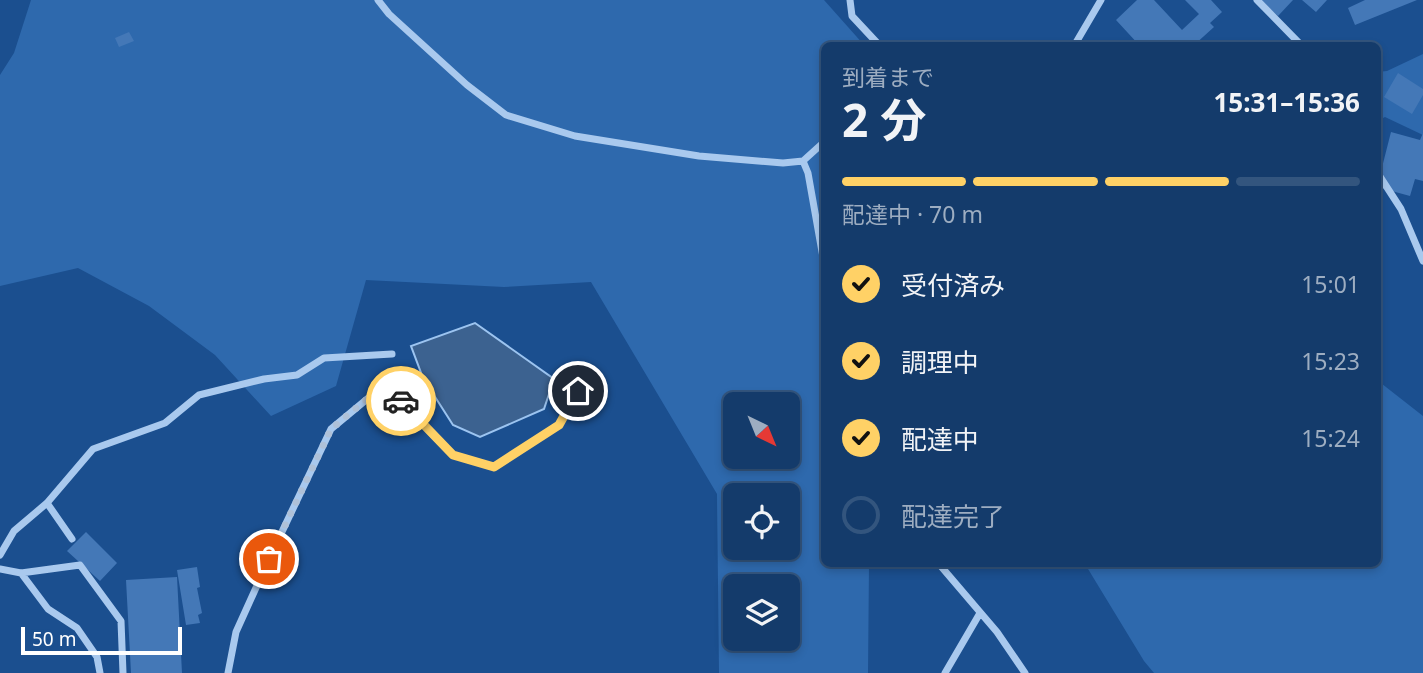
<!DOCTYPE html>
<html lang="ja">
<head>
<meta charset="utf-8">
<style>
  body { margin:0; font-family:"Noto Sans","Noto Sans JP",sans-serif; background:#1d4271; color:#f1f3f6; height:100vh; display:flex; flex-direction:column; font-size:26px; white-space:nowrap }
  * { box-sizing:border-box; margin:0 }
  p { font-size:23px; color:#9dadc1 }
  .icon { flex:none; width:38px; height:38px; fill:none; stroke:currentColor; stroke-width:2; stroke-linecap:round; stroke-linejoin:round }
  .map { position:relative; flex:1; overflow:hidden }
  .panel { position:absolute; left:821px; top:42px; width:560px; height:525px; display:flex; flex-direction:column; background:#143b6b; border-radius:10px; box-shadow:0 4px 10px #0003,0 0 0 2px #33557e }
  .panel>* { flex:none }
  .needle { width:46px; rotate:137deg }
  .fabs { position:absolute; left:723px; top:392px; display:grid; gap:14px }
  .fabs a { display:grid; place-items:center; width:77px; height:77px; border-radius:10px; background:#143b6b; box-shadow:0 4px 10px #0003,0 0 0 2px #33557e; font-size:35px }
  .scale { position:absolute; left:21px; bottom:18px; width:161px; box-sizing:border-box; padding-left:7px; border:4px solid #fff; border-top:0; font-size:19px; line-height:24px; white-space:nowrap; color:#fff; -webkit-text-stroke:5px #1b4f8f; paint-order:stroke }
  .pin { position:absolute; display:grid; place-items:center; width:60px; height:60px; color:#fff; margin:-30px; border:4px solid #fff; border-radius:50%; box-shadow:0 2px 7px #0007 }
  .courier { position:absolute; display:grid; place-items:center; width:70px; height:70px; margin:-35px; border:5px solid #ffd166; border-radius:50%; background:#fff; color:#222; box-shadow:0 2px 9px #0007 }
  .headline em { font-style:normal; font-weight:700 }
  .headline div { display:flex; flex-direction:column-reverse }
  .headline { display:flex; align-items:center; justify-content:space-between; height:119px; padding:0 21px }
  h1 { font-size:46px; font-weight:700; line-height:52px }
  .bar { display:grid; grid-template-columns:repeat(4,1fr); gap:10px 7px; align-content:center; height:84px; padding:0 21px }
  .bar i { height:9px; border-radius:5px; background:#33557e }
  .bar .current { background:#ffd166 }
  .bar p { grid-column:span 4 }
  ol { padding:0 21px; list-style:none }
  li { display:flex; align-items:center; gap:21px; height:77px }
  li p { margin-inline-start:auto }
  li .icon { padding:7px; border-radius:50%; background:#ffd166; color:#111; stroke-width:4 }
  li:last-child { color:#9dadc1 }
  li i { width:38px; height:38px; border:4px solid #33557e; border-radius:50% }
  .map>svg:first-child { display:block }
  .green { fill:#2e69ad; fill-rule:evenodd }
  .water { fill:#3c6290; stroke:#9cc4f0; stroke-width:2 }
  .building { fill:#4478b7 }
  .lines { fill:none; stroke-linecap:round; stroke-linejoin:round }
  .minor { stroke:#a9c9ee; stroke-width:7 }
  .done { stroke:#afc1d8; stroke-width:7; stroke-dasharray:0 12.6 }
  .route { stroke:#ffd166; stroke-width:9 }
</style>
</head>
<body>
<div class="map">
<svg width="1423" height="673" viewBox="0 0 1423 673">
  <rect width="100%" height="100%" fill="#1b4f8f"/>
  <path class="green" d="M31 0H824L864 45 824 46V564H869L868 673H719L717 494 591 282 504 287 366 280 336 386 271 416 215 355 149 306 78 268 0 286V75L14 53ZM735 404H788V457H735ZM735 495H788V548H735ZM735 586H788V639H735Z
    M1423 54V135L1385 117 1377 121V72L1387 71Z
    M1377 380 1423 416V673H1154L1144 661 1085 564H1377Z"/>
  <path class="water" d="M475 323 554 379 544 409 480 437 453 425 423 378 411 346Z"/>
  <path class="building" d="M1137 0H1154L1182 30 1199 14 1185 0H1211L1222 12 1210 23 1214 27 1193 46H1140L1116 20Z
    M1260 0H1293L1278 16Z
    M1302 0H1327L1316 12Z
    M1365 0H1417L1355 25 1348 8Z
    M129 32 134 41 119 47 115 38Z
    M1398 73 1423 89V95L1412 114 1384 97Z
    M1391 132 1420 140 1423 133V181L1415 179 1410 196 1377 187Z
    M86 532 117 563 100 581 67 551Z
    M197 567 200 587 197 588 202 613 198 615 200 623 186 625 177 570Z
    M177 577 182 673H131L126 580Z"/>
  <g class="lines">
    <path class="minor" d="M378 0 389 14 467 85 506 115 575 136 699 156 783 163 803 161 824 142
      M850 0 852 16 880 46
      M1257 0 1302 46
      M1074 46 1101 0
      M803 161 808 173 824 263
      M1377 172 1401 209 1423 261
      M47 503 72 539
      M0 555 14 531 47 503 93 449 165 423 199 395 264 379 297 375 324 358 392 354
      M939 564 997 632 1025 673
      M0 569 21 573 80 565 121 621 123 673
      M21 573 48 609 77 628 97 657 100 673
      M228 673 236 632 269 559 331 429 384 385 453 455 494 467 559 425 578 391
      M945 673 980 613"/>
  </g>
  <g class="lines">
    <path class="done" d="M269 559 331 429 384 385 401 401"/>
    <path class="route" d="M401 401 453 455 494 467 559 425 578 391"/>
  </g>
</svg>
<div class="fabs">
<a><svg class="needle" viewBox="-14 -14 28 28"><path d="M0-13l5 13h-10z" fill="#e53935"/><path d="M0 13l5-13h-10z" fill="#9dadc1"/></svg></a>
<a><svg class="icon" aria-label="locate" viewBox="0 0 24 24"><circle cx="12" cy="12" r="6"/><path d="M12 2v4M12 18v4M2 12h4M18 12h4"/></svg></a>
<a><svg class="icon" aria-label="layers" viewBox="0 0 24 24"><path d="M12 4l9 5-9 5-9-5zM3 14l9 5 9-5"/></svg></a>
</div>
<div class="scale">50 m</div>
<div class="pin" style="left:269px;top:559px;background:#ea580c"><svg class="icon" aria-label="bag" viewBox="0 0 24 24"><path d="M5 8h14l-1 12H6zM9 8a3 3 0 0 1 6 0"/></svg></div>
<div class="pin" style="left:578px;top:391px;background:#1f2937"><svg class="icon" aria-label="home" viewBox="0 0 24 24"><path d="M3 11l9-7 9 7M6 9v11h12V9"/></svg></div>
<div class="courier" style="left:401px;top:401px"><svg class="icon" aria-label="car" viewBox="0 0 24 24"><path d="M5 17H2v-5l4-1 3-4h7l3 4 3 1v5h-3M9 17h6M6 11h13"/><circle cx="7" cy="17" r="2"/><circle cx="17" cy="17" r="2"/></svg></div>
<section class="panel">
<div class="headline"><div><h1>2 分</h1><p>到着まで</p></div><em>15:31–15:36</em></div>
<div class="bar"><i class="current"></i><i class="current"></i><i class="current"></i><i></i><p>配達中 · 70 m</p></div>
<ol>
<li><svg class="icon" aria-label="check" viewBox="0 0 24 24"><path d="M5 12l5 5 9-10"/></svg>受付済み<p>15:01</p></li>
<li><svg class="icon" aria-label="check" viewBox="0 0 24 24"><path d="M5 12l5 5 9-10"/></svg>調理中<p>15:23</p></li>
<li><svg class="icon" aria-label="check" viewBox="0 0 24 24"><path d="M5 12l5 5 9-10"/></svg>配達中<p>15:24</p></li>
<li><i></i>配達完了</li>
</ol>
</section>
</div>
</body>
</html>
